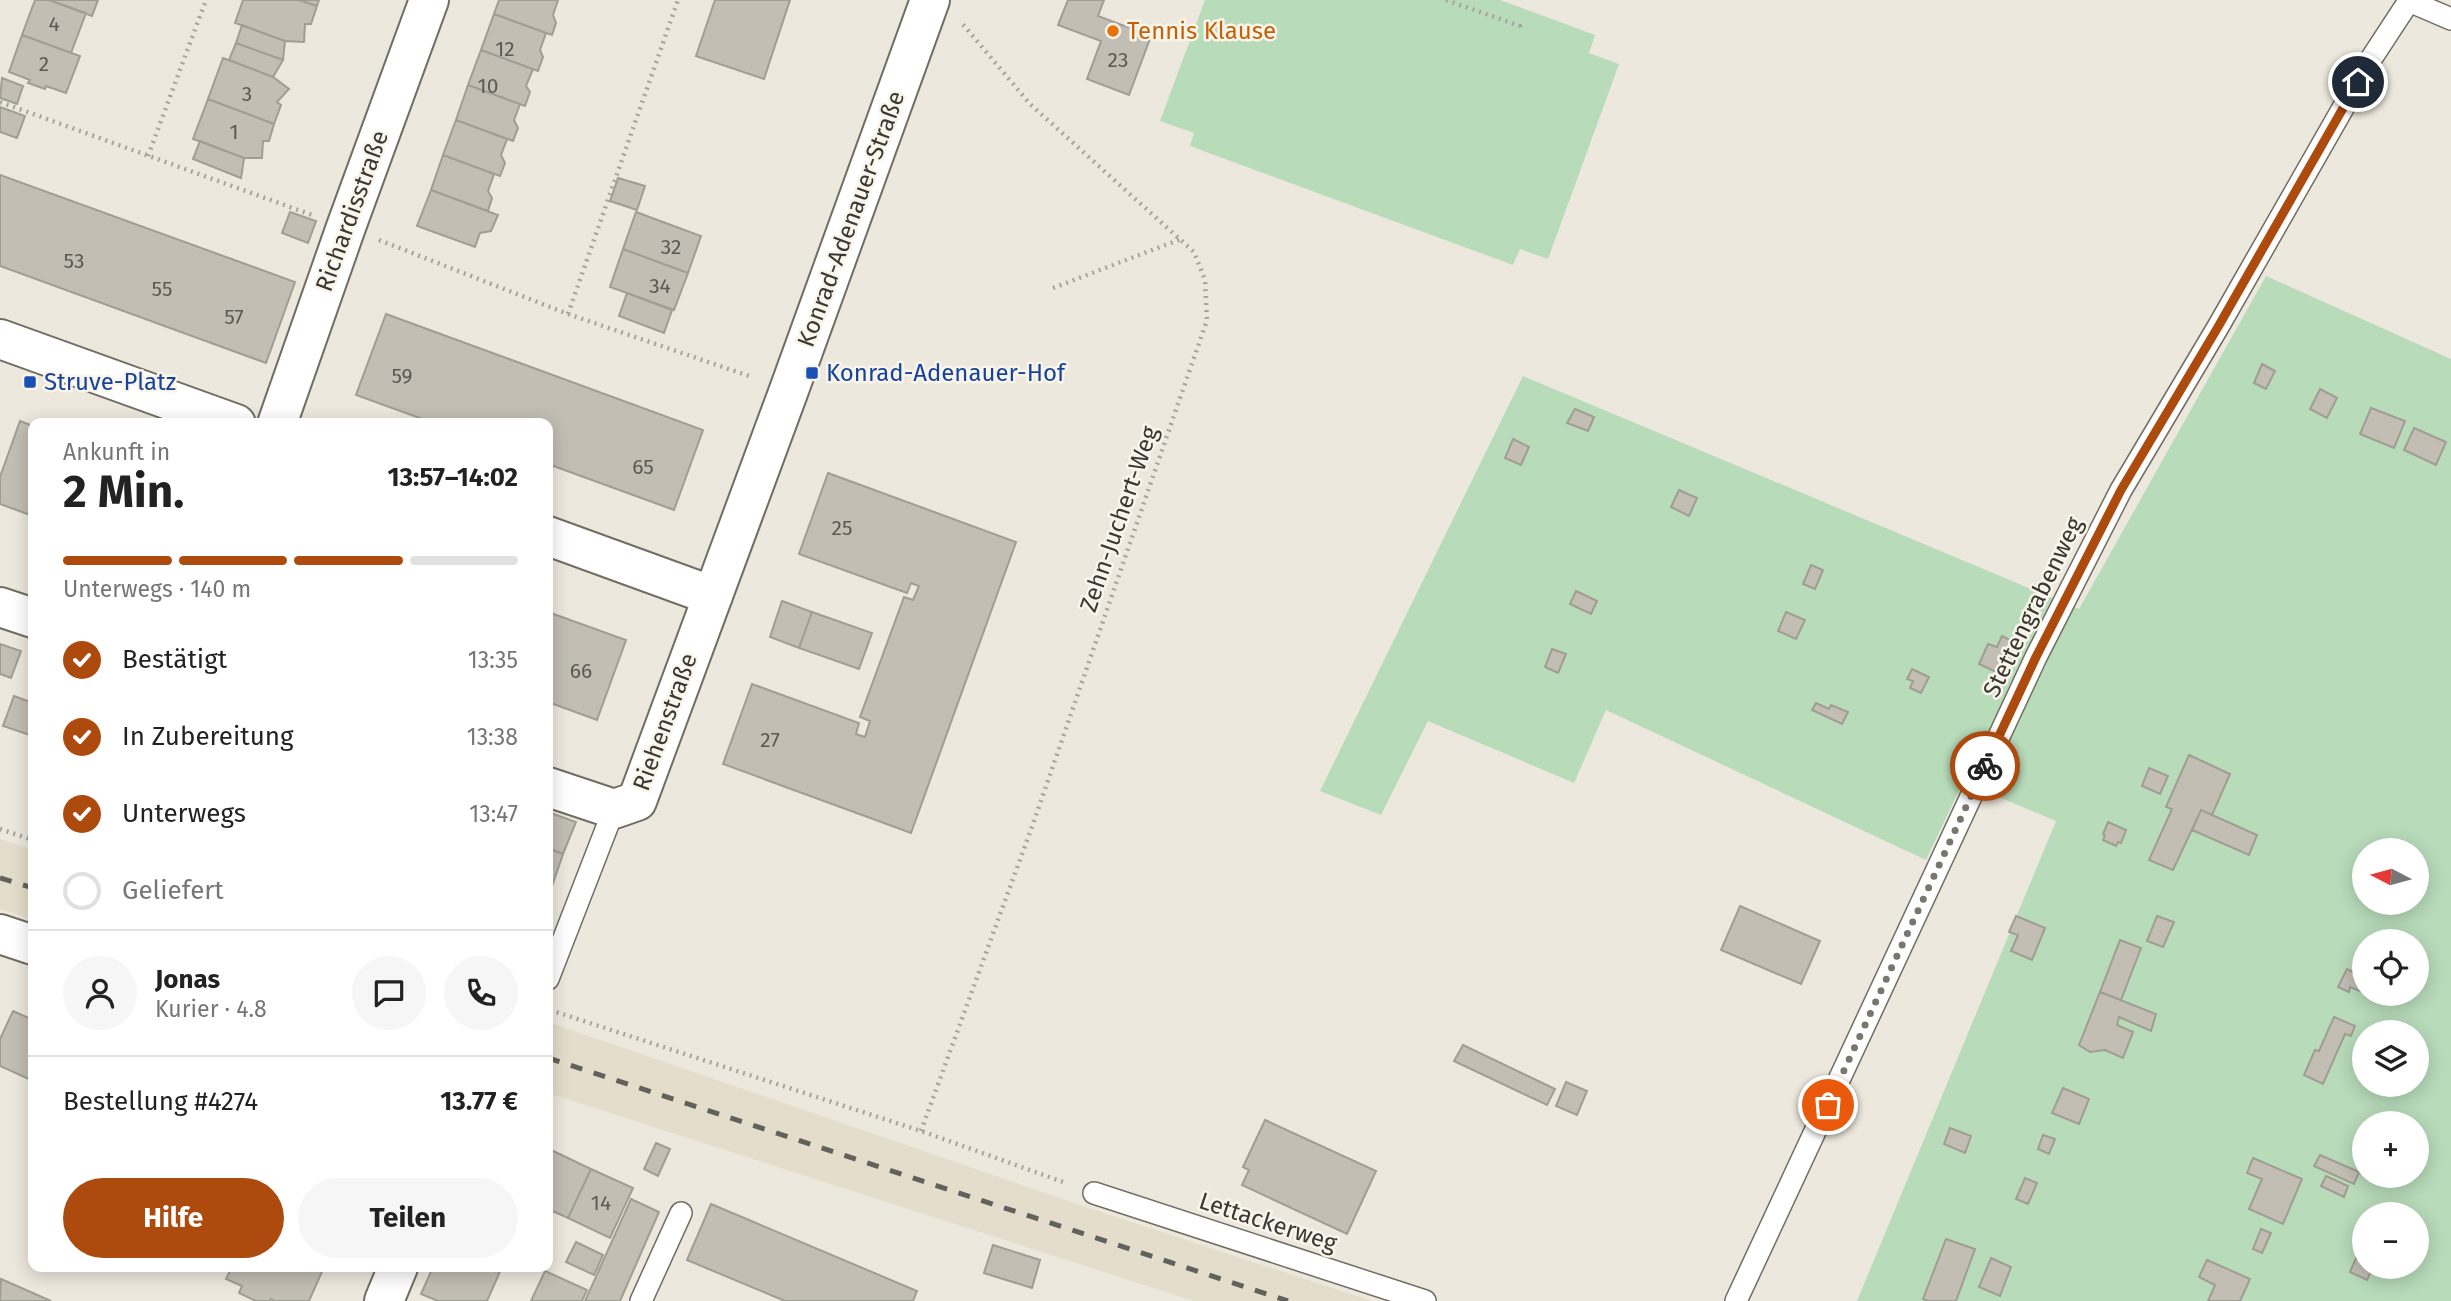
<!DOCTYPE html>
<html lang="de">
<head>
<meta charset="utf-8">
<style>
  body { margin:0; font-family:"Fira Sans",sans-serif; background:#f6f6f6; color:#222; height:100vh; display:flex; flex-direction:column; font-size:26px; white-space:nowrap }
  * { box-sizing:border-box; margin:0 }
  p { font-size:23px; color:#767676 }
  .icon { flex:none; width:38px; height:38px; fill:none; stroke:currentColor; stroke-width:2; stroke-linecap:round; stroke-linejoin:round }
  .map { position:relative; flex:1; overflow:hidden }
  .sheet { position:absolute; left:28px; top:418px; width:525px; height:854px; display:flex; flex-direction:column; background:#fff; border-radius:14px; box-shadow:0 4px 18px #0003 }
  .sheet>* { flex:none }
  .needle { width:46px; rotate:276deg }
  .buttons { position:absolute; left:2352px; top:838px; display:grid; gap:14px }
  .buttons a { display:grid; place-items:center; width:77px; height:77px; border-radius:50%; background:#fff; box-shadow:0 4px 18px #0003; font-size:35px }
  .pin { position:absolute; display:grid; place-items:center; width:60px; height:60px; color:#fff; margin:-30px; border:4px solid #fff; border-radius:50%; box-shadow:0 2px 7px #0007 }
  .courier { position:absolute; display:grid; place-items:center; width:70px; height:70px; margin:-35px; border:5px solid #ad4b0f; border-radius:50%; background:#fff; color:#222; box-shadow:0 2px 9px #0007 }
  .overview em { font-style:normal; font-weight:700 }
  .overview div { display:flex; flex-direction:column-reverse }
  .overview { display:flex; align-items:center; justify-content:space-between; height:119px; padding:0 35px }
  h1 { font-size:46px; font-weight:700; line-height:52px }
  .bar { display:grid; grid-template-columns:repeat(4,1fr); gap:10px 7px; align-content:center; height:84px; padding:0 35px }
  .bar i { height:9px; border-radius:5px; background:#e0e0e0 }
  .bar .selected { background:#ad4b0f }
  .bar p { grid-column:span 4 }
  .line { display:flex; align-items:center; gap:18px; padding:0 35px; border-top:2px solid #e0e0e0 }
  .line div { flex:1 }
  .round { display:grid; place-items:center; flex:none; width:74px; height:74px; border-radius:37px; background:#f6f6f6 }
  ol { padding:0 35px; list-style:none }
  li { display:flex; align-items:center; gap:21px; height:77px }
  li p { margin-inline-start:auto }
  li .icon { padding:7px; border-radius:50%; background:#ad4b0f; color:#fff; stroke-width:4 }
  li:last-child { color:#767676 }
  li i { width:38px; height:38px; border:4px solid #e0e0e0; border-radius:50% }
  .action { display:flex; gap:14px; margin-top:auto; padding:14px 35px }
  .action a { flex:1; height:80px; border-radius:42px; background:#ad4b0f; color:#fff; font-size:28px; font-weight:700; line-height:80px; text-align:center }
  .action a+a { background:#f6f6f6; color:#222 }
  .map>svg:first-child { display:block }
  .built { fill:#e4ddcb }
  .green { fill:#b8dbba; fill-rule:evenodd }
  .building { fill:#c2beb4; stroke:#a09d93; stroke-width:2 }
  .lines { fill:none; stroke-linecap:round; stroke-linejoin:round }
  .service-casing { stroke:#706d63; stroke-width:24 }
  .minor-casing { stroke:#706d63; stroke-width:42 }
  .path { stroke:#a7a49c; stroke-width:4.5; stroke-dasharray:2 5; stroke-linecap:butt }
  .service { stroke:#fff; stroke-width:21 }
  .minor { stroke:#fff; stroke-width:38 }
  .rail { stroke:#62615b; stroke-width:5; stroke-dasharray:12 12; stroke-linecap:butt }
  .done { stroke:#78766f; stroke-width:7; stroke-dasharray:0 12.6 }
  .route { stroke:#ad4b0f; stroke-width:9 }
  .food-dot { fill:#e8710a; stroke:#f9f5ea; stroke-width:2.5 }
  .transit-dot { fill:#1a4fb4; stroke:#f9f5ea; stroke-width:2.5 }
  .labels { text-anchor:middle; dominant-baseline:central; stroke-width:5; stroke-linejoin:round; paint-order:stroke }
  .number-label { font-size:21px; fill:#5b5a54 }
  .food-label { font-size:24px; fill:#c56008; stroke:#f9f5ea; text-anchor:start }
  .street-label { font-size:24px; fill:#393834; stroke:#f9f5ea }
  .transit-label { font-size:24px; fill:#164399; stroke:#f9f5ea; text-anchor:start }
</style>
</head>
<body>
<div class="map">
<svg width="2451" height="1301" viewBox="0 0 2451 1301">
  <rect width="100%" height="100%" fill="#ece8dd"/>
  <path class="built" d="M0 839 33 850V920L0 909Z
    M548 1022 1086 1207 1372 1301H1194L548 1093Z"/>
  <path class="green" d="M1205 0H1500L1595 35 1589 53 1619 64 1548 259 1520 249 1513 265 1190 146 1194 133 1160 121Z
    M2266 276 2451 359V1301H1857L2056 821 1963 782 1926 860 1606 710 1574 783 1428 721 1381 815 1320 791 1523 376 2079 609ZM2364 850H2417V903H2364ZM2364 942H2417V994H2364ZM2364 1032H2417V1085H2364ZM2364 1124H2417V1176H2364ZM2364 1214H2417V1267H2364Z"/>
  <path class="building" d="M35 0H49L86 13 71 53 22 35Z
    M49 0H98L92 16Z
    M243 0H299L317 6 311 24H305L304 42 285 41 235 23Z
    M299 0H319L317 6Z
    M499 0H558L553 15 556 23 552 35 494 14Z
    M715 0H790L764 79 696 56Z
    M1068 0H1104L1098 16 1151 36 1129 95 1087 79 1101 41 1058 25Z
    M494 14 546 33 540 50 543 57 538 71 481 50Z
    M242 25 285 41 283 60 236 43Z
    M22 35 80 56 66 93 46 86 45 89 28 83 30 80 9 72Z
    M236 43 283 60 273 77 229 60Z
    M481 50 533 69 526 86 530 92 525 106 468 85Z
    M223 58 273 77 289 89 277 102 281 105 274 124 208 99Z
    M2 78 23 86 17 104 0 98Z
    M468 85 520 104 514 120 518 128 513 141 456 120Z
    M208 99 274 124 269 141H263L262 158H244L193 139Z
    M0 107 25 116 17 138 0 132Z
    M456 120 507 139 501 155 505 163 500 176 443 155Z
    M200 141 244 158 241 178 193 159Z
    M443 155 494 174 488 191 492 198 488 211 431 190Z
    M0 175 295 282 266 363 0 266Z
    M618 178 645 186 637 210 610 201Z
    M431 190 498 215 491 231 480 233 475 247 417 226Z
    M290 212 316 221 308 243 282 233Z
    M636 212 701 236 688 273 623 249Z
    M623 249 688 273 674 310 610 287Z
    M627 293 672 310 664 333 619 316Z
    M386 314 703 430 674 510 548 464V424H436L356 395Z
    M2262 364 2275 371 2266 389 2254 383Z
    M2320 389 2337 398 2327 418 2310 409Z
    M2371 408 2405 421 2394 448 2360 434Z
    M1575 409 1594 417 1588 431 1567 423Z
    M20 421 33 426V516L0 504V477Z
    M2414 428 2446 442 2436 465 2404 450Z
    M1513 439 1529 447 1521 465 1505 458Z
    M828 473 1016 542 911 833 723 764 752 684 859 723 856 734 865 737 870 721 860 717 904 597 913 600 919 586 911 583 907 593 799 554Z
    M1679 490 1697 498 1689 516 1671 507Z
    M1811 565 1823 570 1815 589 1803 584Z
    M1576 591 1597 601 1591 614 1570 604Z
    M782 601 812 612 799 648 770 637Z
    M548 612 626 640 597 720 548 702Z
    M812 612 872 633 859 669 799 648Z
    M1786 612 1805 620 1796 639 1778 631Z
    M2002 636 2014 642 2000 674 1979 664 1988 644 1997 647Z
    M0 644 21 651 11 678 0 674Z
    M1552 649 1566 654 1558 673 1545 667Z
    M1912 669 1929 677 1921 693 1910 688 1913 681 1907 679Z
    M14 696 33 703V736L3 726Z
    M1816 703 1829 709 1831 705 1848 712 1842 724 1812 710Z
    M2189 755 2230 774 2212 815 2201 810 2173 870 2149 860 2172 809 2166 807Z
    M2149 768 2168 776 2160 794 2142 786Z
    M2201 810 2257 835 2249 855 2192 830Z
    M548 812 576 822 563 854 548 848Z
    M2108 822 2126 830 2121 843 2118 842 2116 846 2103 840 2105 836 2103 834Z
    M548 848 563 854 552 886 548 885Z
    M1740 906 1820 941 1801 984 1721 950Z
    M2016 916 2045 928 2032 960 2011 951 2018 935 2009 932Z
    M2157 916 2174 922 2163 947 2147 941Z
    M2120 940 2141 948 2121 1000 2100 992Z
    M2362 958 2364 959V980L2360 991 2350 987 2349 992 2338 987 2347 969 2357 974Z
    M2100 992 2156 1014 2151 1031 2119 1017 2117 1025 2133 1032 2123 1058 2105 1050 2090 1052 2079 1045Z
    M13 1011 33 1020V1081L0 1066V1039Z
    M2334 1017 2355 1026 2351 1036 2345 1034 2323 1084 2304 1075 2315 1050 2319 1051Z
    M1463 1045 1555 1089 1547 1105 1454 1061Z
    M1566 1082 1587 1091 1577 1115 1556 1106Z
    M2063 1088 2089 1099 2079 1124 2052 1113Z
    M1265 1120 1376 1171 1347 1234 1242 1185 1249 1170 1243 1167Z
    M1950 1128 1971 1136 1965 1153 1944 1144Z
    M2043 1135 2055 1139 2049 1154 2038 1149Z
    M656 1143 670 1149 658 1176 644 1169Z
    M549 1149 591 1169 568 1218 548 1209Z
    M2320 1155 2359 1172 2354 1184 2314 1166Z
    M2253 1158 2302 1179 2283 1224 2249 1209 2262 1179 2247 1173Z
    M591 1169 633 1188 610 1238 568 1218Z
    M2326 1176 2348 1186 2344 1197 2321 1186Z
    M2025 1178 2037 1183 2028 1204 2016 1199Z
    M631 1199 659 1212 620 1301H585Z
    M711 1204 917 1291 913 1301H785L687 1260Z
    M2261 1229 2271 1233 2262 1253 2253 1249Z
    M1946 1239 1975 1249 1956 1301H1928L1923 1299Z
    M2364 1240V1267H2373L2367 1280 2350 1272Z
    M576 1242 603 1255 594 1275 566 1262Z
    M993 1245 1040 1260 1032 1288 984 1273Z
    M1991 1258 2011 1267 2000 1296 1979 1287Z
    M2207 1260 2250 1279 2240 1301H2208L2215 1285 2199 1277Z
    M232 1267H324L309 1301H275L271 1299 270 1301H256L239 1293 242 1286 226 1279Z
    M433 1267H502L487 1301H438L421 1294Z
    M545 1271 587 1290 582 1301H531Z
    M1 1279 51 1301H0Z"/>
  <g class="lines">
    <defs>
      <path id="service" d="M548 979 614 809
        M1094 1193 1425 1301
        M641 1301 681 1213
        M1736 1301 2036 657 2121 490 2218 327 2371 59 2409 1 2451 19"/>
      <path id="minor" d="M0 339 236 424
        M277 424 346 227 429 0
        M548 536 713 596
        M0 607 33 618
        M548 787 614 809 637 801 789 390 930 0
        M0 934 33 945
        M384 1301 398 1267"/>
    </defs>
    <use href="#service" class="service-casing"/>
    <use href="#minor" class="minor-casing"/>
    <path class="path" d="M1446 0 1520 26 1518 29
      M0 102 312 215
      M148 156 206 0
      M379 240 568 314 752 377
      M1053 288 1181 239
      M568 314 678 0
      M0 829 33 840
      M550 1010 921 1131 1066 1183
      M921 1131 1033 824 1207 320 1205 280 1194 252 1030 104 961 22"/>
    <use href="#service" class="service"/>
    <use href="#minor" class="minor"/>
    <path class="rail" d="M0 878 33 888
      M548 1058 1288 1301"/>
  </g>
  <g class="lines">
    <path class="done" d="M1828 1105 1985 766"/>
    <path class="route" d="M1985 766 2036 657 2121 490 2218 327 2358 82"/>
  </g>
  <circle class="food-dot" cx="1113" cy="31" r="7"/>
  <g class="transit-dot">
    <rect x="805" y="366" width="14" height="14" rx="3.5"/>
    <rect x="23" y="375" width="14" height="14" rx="3.5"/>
  </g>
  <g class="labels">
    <g class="number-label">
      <text x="54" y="24">4</text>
      <text x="505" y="49">12</text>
      <text x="1118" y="60">23</text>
      <text x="44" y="64">2</text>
      <text x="488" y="86">10</text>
      <text x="247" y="94">3</text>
      <text x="234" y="132">1</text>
      <text x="671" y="247">32</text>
      <text x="74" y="261">53</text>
      <text x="660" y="286">34</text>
      <text x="162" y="289">55</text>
      <text x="234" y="317">57</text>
      <text x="402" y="376">59</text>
      <text x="643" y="467">65</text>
      <text x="842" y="528">25</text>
      <text x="581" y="671">66</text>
      <text x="770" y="740">27</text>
      <text x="601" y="1203">14</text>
    </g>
    <g class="food-label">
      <text x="1127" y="31">Tennis Klause</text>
    </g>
    <g class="street-label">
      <text transform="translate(352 211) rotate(-70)">Richardisstraße</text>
      <text transform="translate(851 219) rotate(-70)">Konrad-Adenauer-Straße</text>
      <text transform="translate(1119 519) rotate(-71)">Zehn-Juchert-Weg</text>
      <text transform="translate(2033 607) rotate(-64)">Stettengrabenweg</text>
      <text transform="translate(665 722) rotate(-70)">Riehenstraße</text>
      <text transform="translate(1268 1222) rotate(18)">Lettackerweg</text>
    </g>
    <g class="transit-label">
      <text x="826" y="373">Konrad-Adenauer-Hof</text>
      <text x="44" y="382">Struve-Platz</text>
    </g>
  </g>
</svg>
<div class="buttons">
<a><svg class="needle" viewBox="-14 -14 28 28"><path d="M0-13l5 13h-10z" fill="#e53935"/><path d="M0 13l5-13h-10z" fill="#767676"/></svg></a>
<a><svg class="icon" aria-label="locate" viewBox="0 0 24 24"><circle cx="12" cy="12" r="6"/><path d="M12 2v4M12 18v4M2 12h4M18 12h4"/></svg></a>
<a><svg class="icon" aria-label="layers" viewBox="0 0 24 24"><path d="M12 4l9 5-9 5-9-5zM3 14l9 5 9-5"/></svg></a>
<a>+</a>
<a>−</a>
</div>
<div class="pin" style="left:1828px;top:1105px;background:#ea580c"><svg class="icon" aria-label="bag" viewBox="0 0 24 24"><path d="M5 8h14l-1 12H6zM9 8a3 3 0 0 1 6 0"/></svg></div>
<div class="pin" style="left:2358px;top:82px;background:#1f2937"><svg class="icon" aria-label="home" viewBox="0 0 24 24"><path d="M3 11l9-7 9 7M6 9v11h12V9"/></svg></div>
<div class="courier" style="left:1985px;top:766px"><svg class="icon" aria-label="bike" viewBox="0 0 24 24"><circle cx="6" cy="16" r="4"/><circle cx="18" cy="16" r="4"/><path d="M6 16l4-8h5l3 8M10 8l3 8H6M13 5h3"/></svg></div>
<section class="sheet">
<div class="overview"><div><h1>2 Min.</h1><p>Ankunft in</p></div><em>13:57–14:02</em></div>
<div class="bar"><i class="selected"></i><i class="selected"></i><i class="selected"></i><i></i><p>Unterwegs · 140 m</p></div>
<ol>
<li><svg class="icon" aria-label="check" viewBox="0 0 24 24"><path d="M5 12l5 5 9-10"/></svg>Bestätigt<p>13:35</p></li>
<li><svg class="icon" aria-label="check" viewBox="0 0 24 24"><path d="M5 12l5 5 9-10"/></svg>In Zubereitung<p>13:38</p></li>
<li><svg class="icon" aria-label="check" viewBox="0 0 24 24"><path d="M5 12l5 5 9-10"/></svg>Unterwegs<p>13:47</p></li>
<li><i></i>Geliefert</li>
</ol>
<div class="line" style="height:126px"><a class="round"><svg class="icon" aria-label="person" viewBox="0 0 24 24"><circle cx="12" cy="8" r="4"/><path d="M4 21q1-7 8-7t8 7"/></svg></a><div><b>Jonas</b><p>Kurier · 4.8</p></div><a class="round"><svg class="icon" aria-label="chat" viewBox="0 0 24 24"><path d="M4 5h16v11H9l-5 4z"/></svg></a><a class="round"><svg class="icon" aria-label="phone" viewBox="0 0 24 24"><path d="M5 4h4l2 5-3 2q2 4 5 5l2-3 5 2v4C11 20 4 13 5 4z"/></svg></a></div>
<div class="line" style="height:91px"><div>Bestellung #4274</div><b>13.77 €</b></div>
<div class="action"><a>Hilfe</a><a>Teilen</a></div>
</section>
</div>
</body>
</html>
